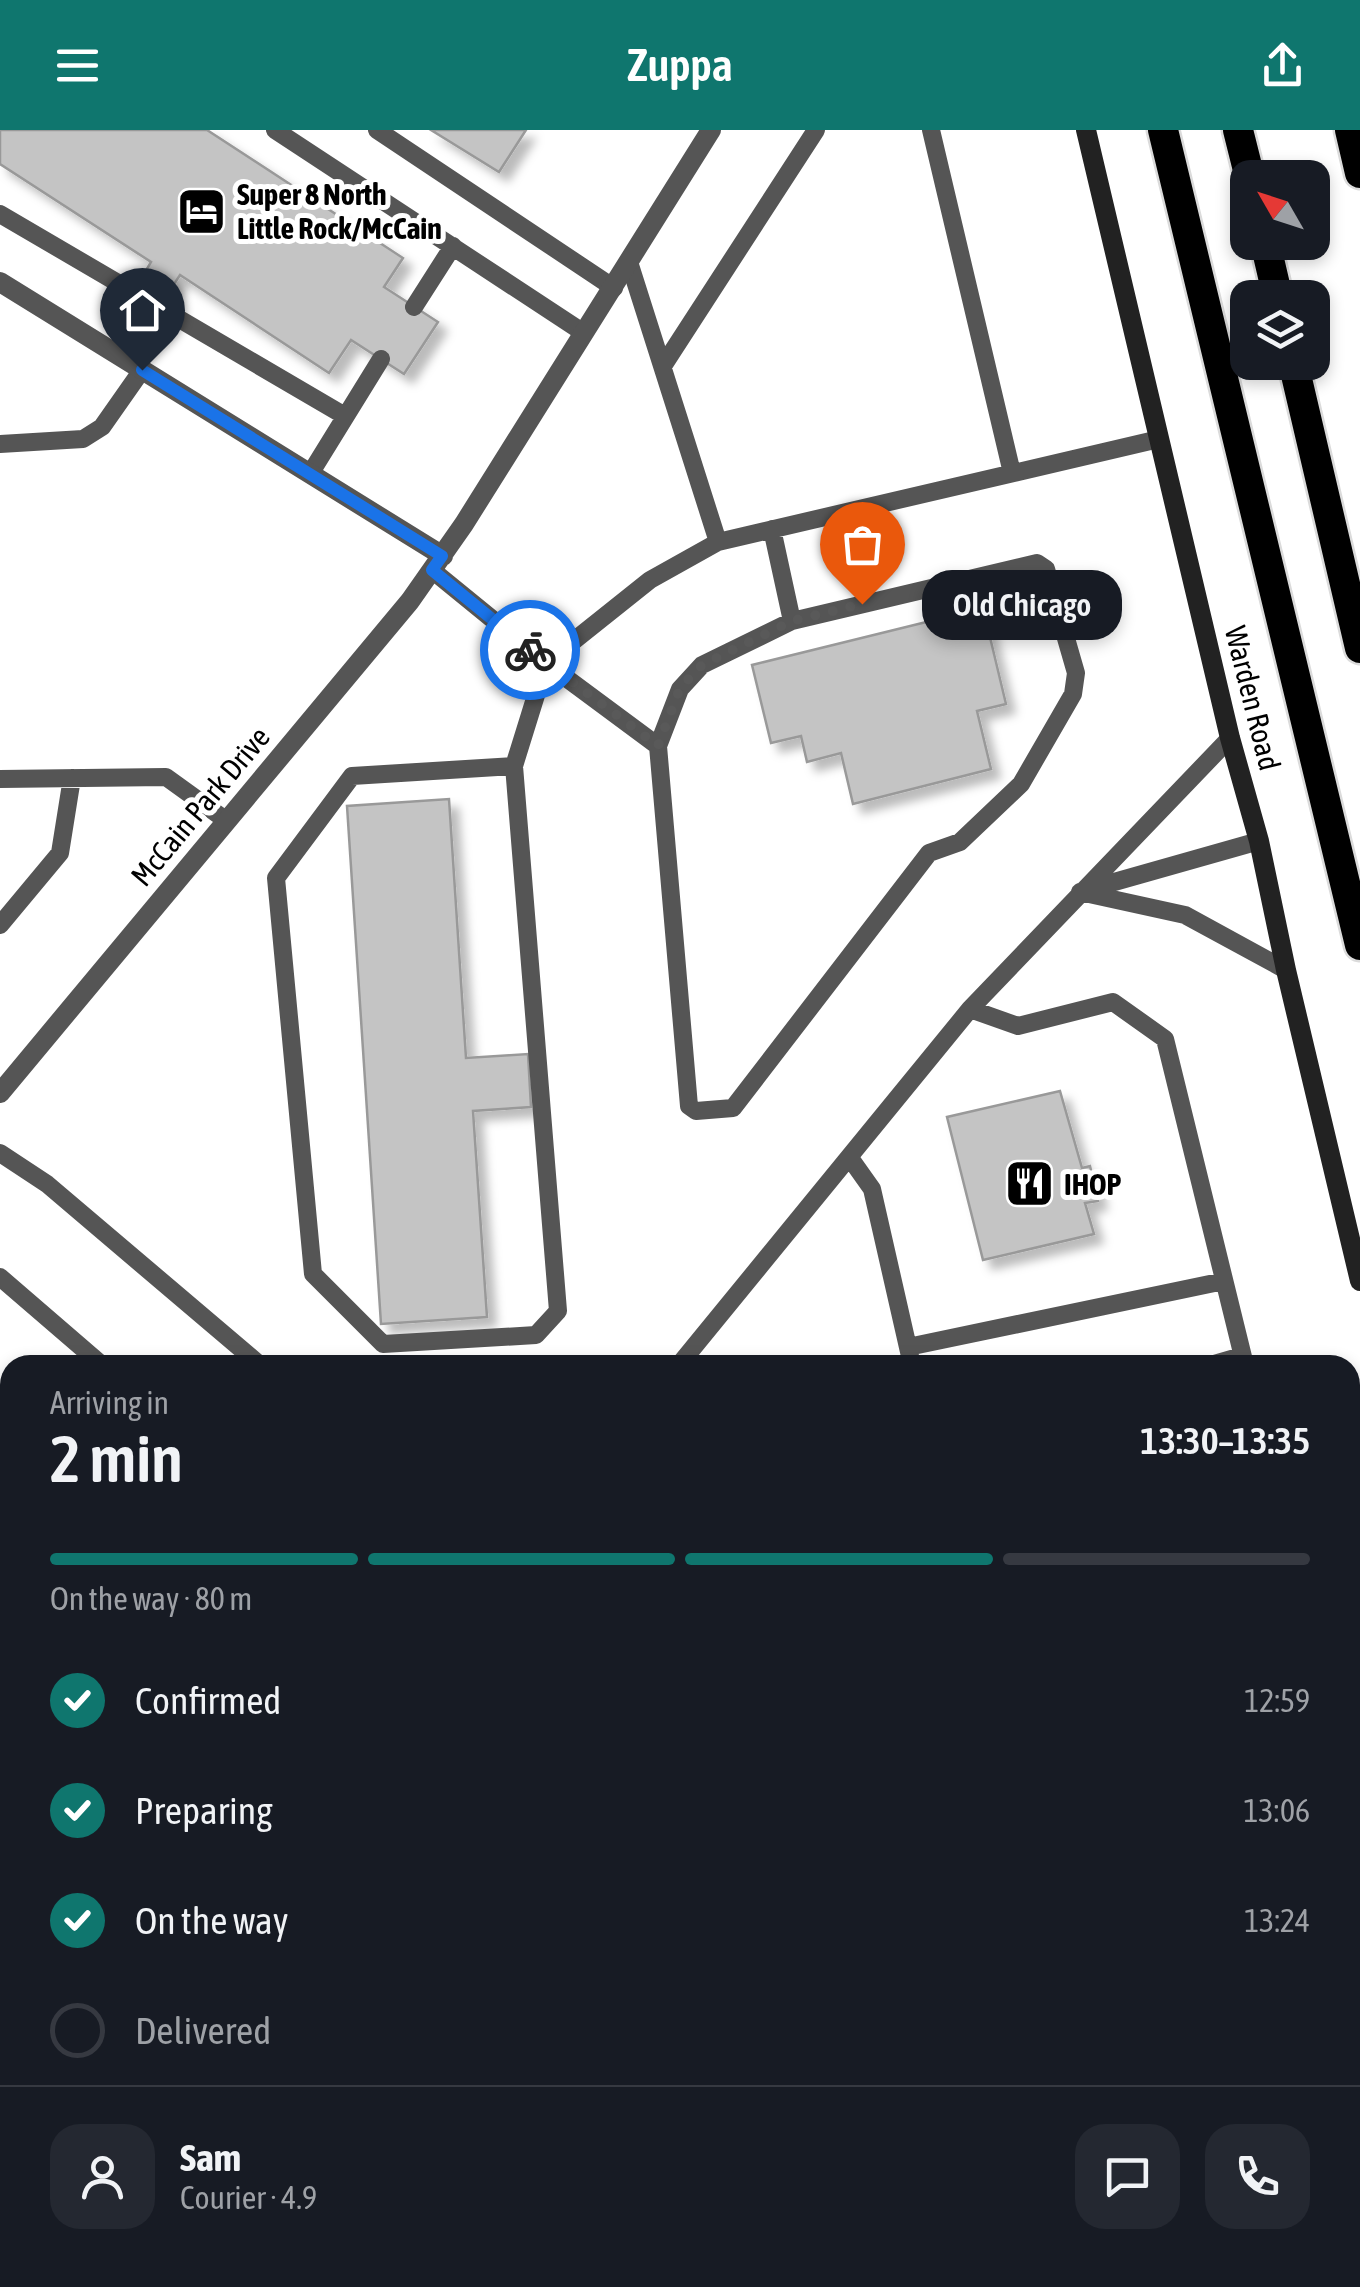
<!DOCTYPE html>
<html lang="en">
<head>
<meta charset="utf-8">
<style>
  body { margin:0; font-family:"Asap Condensed",sans-serif; background:#242831; color:#f1f3f6; height:100vh; display:flex; flex-direction:column; font-size:38px; white-space:nowrap }
  * { box-sizing:border-box; margin:0 }
  p { font-size:32px; color:#9ea1a6 }
  .icon { flex:none; width:55px; height:55px; fill:none; stroke:currentColor; stroke-width:2; stroke-linecap:round; stroke-linejoin:round }
  .map { position:relative; flex:1; overflow:hidden }
  .side { position:absolute; left:0px; top:1225px; width:1360px; height:932px; display:flex; flex-direction:column; background:#171b24; border-radius:30px 30px 0 0; box-shadow:0 5px 15px #0003 }
  .side>* { flex:none }
  .needle { width:65px; rotate:309deg }
  .fabs { position:absolute; left:1230px; top:30px; display:grid; gap:20px }
  .fabs a { display:grid; place-items:center; width:100px; height:100px; border-radius:20px; background:#171b24; box-shadow:0 5px 15px #0003; font-size:50px }
  .pin { position:absolute; display:grid; place-items:center; width:85px; height:85px; color:#fff; margin:-102px -42px; border-radius:50% 50% 50% 0; rotate:-45deg; box-shadow:0 0 10px #0007 }
  .pin .icon { rotate:45deg }
  .courier { position:absolute; display:grid; place-items:center; width:100px; height:100px; margin:-50px; border:8px solid #1a73e8; border-radius:50%; background:#fff; color:#222; box-shadow:0 2px 12px #0007 }
  .bubble { position:absolute; height:70px; border-radius:30px; background:#171b24; box-shadow:0 5px 15px #0003; font-size:32px; font-weight:600; line-height:70px; text-align:center }
  .headline em { font-style:normal; font-weight:600 }
  .headline div { display:flex; flex-direction:column-reverse }
  .headline { display:flex; align-items:center; justify-content:space-between; height:170px; padding:0 50px }
  h1 { font-size:65px; font-weight:600; line-height:75px }
  .bar { display:grid; grid-template-columns:repeat(4,1fr); gap:15px 10px; align-content:center; height:120px; padding:0 50px }
  .bar i { height:12px; border-radius:8px; background:#363941 }
  .bar .current { background:#0f766e }
  .bar p { grid-column:span 4 }
  .line { display:flex; align-items:center; gap:25px; padding:0 50px; border-top:2px solid #363941 }
  .line div { flex:1 }
  .round { display:grid; place-items:center; flex:none; width:105px; height:105px; border-radius:30px; background:#242831 }
  ol { padding:0 50px; list-style:none }
  li { display:flex; align-items:center; gap:30px; height:110px }
  li p { margin-inline-start:auto }
  li .icon { padding:10px; border-radius:50%; background:#0f766e; color:#fff; stroke-width:4 }
  li:last-child { color:#9ea1a6 }
  li i { width:55px; height:55px; border:5px solid #363941; border-radius:50% }
  header { display:flex; justify-content:space-between; align-items:center; height:130px; padding:0 50px; background:#0f766e; color:#fff; font-size:45px; font-weight:600 }
  .map>svg:first-child { display:block }
  .building { fill:#c4c4c4; stroke:#999; stroke-width:2.5; filter:url(#shadow) }
  .lines { fill:none; stroke-linecap:round; stroke-linejoin:round }
  .highway-casing { stroke:#dbdbdb; stroke-width:35 }
  .path { stroke:#777; stroke-width:6; stroke-dasharray:2.5 5; stroke-linecap:butt }
  .lane { stroke:#555; stroke-width:18 }
  .street { stroke:#555; stroke-width:20 }
  .secondary { stroke:#222; stroke-width:20 }
  .highway { stroke:#000; stroke-width:30 }
  .done { stroke:#595959; stroke-width:10; stroke-dasharray:0 18 }
  .route { stroke:#1a73e8; stroke-width:12 }
  .labels { text-anchor:middle; dominant-baseline:central; stroke-width:10; stroke-linejoin:round; paint-order:stroke }
  .poi-label { font-size:30px; font-weight:bold; fill:#000; stroke:#fff; text-anchor:start }
  .street-label { font-size:30px; fill:#000; stroke:#fff }
</style>
</head>
<body>
<header><svg class="icon" aria-label="menu" viewBox="0 0 24 24"><path d="M4 6h16M4 12h16M4 18h16"/></svg>Zuppa<svg class="icon" aria-label="share" viewBox="0 0 24 24"><path d="M12 15V3M7 8l5-5 5 5M5 13v7h14v-7"/></svg></header>
<div class="map">
<svg width="1360" height="2157" viewBox="0 0 1360 2157">
  <defs>
    <filter id="shadow"><feDropShadow dx="9" dy="9" stdDeviation="5" flood-color="#0004"/></filter>
  </defs>
  <rect width="100%" height="100%" fill="#fff"/>
  <path class="building" d="M0 0H207L403 128 384 157 438 192 404 244 351 210 329 243 180 145 167 165 141 149 151 132 0 34Z
    M431 0H526L499 42Z
    M983 478 1006 574 977 581 991 639 853 674 841 623 807 632 801 606 771 613 752 535Z
    M449 669 466 928 528 924 531 977 473 981 487 1187 381 1194 347 676Z
    M1060 961 1082 1038 1090 1036 1098 1071 1085 1073 1094 1104 983 1130 947 987Z
    M10 2061V2125L2 2062Z
    M13 2148H373L374 2157H14Z"/>
  <g class="lines">
    <defs>
      <path id="highway" d="M1163 0 1360 815
        M1238 0 1250 48
        M1350 0 1360 43
        M1265 112 1278 168
        M1293 232 1360 518"/>
    </defs>
    <use href="#highway" class="highway-casing"/>
    <path class="path" d="M373 2148 374 2157"/>
    <path class="lane" d="M275 0 584 203
      M377 0 614 158
      M931 0 1012 343
      M0 84 345 286
      M629 132 718 412
      M414 177 453 116
      M663 236 816 0
      M0 314 83 309 102 297 142 240
      M310 344 381 229
      M772 399 792 491
      M432 440 546 533 650 450 718 412 1159 309
      M514 636 352 646 276 748 313 1144 383 1214 536 1205 558 1181 514 636 546 533 658 616 689 976 696 981 733 978 929 723 960 712 1021 654 1073 564 1076 543 1046 439 1037 433 792 491 702 535 680 559 658 616
      M0 649 166 647 227 691
      M1086 760 1259 711
      M1080 762 1185 785 1286 840
      M0 795 60 723 72 648
      M970 879 1018 896 1113 872 1165 909 1245 1235
      M0 1023 47 1054 260 1235
      M850 1028 872 1059 912 1235
      M0 1147 102 1235
      M908 1217 1224 1151
      M679 1235 970 879 1230 608
      M1211 1235 1242 1226
      M0 1280 10 1288
      M0 1406 10 1414
      M1350 1649 1360 1646
      M1350 1709 1360 1708
      M1350 1817 1360 1822
      M0 1922 10 1925
      M1350 1998 1360 1996
      M1350 2014 1360 2017
      M422 2148 424 2157
      M1053 2148 1054 2157
      M1146 2148 1148 2157"/>
    <path class="street" d="M0 152 443 426
      M0 963 410 471 464 394 711 0"/>
    <path class="secondary" d="M1086 0 1230 608 1259 711 1286 840 1360 1151"/>
    <use href="#highway" class="highway"/>
  </g>
  <g class="lines">
    <path class="done" d="M530 520 658 616 680 558 702 535 792 491 862 474"/>
    <path class="route" d="M142 240 442 426 432 440 530 520"/>
  </g>
  <defs>
    <symbol id="hotel-square" viewBox="-11 -11 22 22"><rect x="-9" y="-9" width="18" height="18" rx="4" fill="#000" stroke="#fff"/><path d="M-6-4.5h1.5V1H6V5H4.5V3h-9V5H-6ZM-4 0a1.8 1.8 0 1 1 3.6 0ZM.5 0V-2.5h3Q6-2.5 6 0Z" fill="#fff"/></symbol>
    <symbol id="restaurant-square" viewBox="-11 -11 22 22"><rect x="-9" y="-9" width="18" height="18" rx="4" fill="#000" stroke="#fff"/><path d="M-5-6h1v4h1v-4h1v4h1v-4h1v5L-1.5 .5V6h-2V.5L-5-1ZM5-6V6H3V1.5H1.5Q1.5-4 5-6Z" fill="#fff"/></symbol>
  </defs>
  <g fill-rule="evenodd">
    <use href="#hotel-square" x="174" y="54" width="55" height="55"/>
    <use href="#restaurant-square" x="1002" y="1026" width="55" height="55"/>
  </g>
  <g class="labels">
    <g class="poi-label">
      <text x="237" y="64">Super 8 North<tspan x="237" dy="34">Little Rock/McCain</tspan></text>
      <text x="1064" y="1054">IHOP</text>
    </g>
    <g class="street-label">
      <text transform="translate(1253 568) rotate(76)">Warden Road</text>
      <text transform="translate(200 676) rotate(-50)">McCain Park Drive</text>
    </g>
  </g>
</svg>
<div class="fabs">
<a><svg class="needle" viewBox="-14 -14 28 28"><path d="M0-13l5 13h-10z" fill="#e53935"/><path d="M0 13l5-13h-10z" fill="#9ea1a6"/></svg></a>
<a><svg class="icon" aria-label="layers" viewBox="0 0 24 24"><path d="M12 4l9 5-9 5-9-5zM3 14l9 5 9-5"/></svg></a>
</div>
<div class="pin" style="left:862px;top:474px;background:#ea580c"><svg class="icon" aria-label="bag" viewBox="0 0 24 24"><path d="M5 8h14l-1 12H6zM9 8a3 3 0 0 1 6 0"/></svg></div>
<div class="pin" style="left:142px;top:240px;background:#1f2937"><svg class="icon" aria-label="home" viewBox="0 0 24 24"><path d="M3 11l9-7 9 7M6 9v11h12V9"/></svg></div>
<div class="courier" style="left:530px;top:520px"><svg class="icon" aria-label="bike" viewBox="0 0 24 24"><circle cx="6" cy="16" r="4"/><circle cx="18" cy="16" r="4"/><path d="M6 16l4-8h5l3 8M10 8l3 8H6M13 5h3"/></svg></div>
<div class="bubble" style="left:922px;top:440px;width:200px">Old Chicago</div>
<section class="side">
<div class="headline"><div><h1>2 min</h1><p>Arriving in</p></div><em>13:30–13:35</em></div>
<div class="bar"><i class="current"></i><i class="current"></i><i class="current"></i><i></i><p>On the way · 80 m</p></div>
<ol>
<li><svg class="icon" aria-label="check" viewBox="0 0 24 24"><path d="M5 12l5 5 9-10"/></svg>Confirmed<p>12:59</p></li>
<li><svg class="icon" aria-label="check" viewBox="0 0 24 24"><path d="M5 12l5 5 9-10"/></svg>Preparing<p>13:06</p></li>
<li><svg class="icon" aria-label="check" viewBox="0 0 24 24"><path d="M5 12l5 5 9-10"/></svg>On the way<p>13:24</p></li>
<li><i></i>Delivered</li>
</ol>
<div class="line" style="height:180px"><a class="round"><svg class="icon" aria-label="person" viewBox="0 0 24 24"><circle cx="12" cy="8" r="4"/><path d="M4 21q1-7 8-7t8 7"/></svg></a><div><b>Sam</b><p>Courier · 4.9</p></div><a class="round"><svg class="icon" aria-label="chat" viewBox="0 0 24 24"><path d="M4 5h16v11H9l-5 4z"/></svg></a><a class="round"><svg class="icon" aria-label="phone" viewBox="0 0 24 24"><path d="M5 4h4l2 5-3 2q2 4 5 5l2-3 5 2v4C11 20 4 13 5 4z"/></svg></a></div>
</section>
</div>
</body>
</html>
